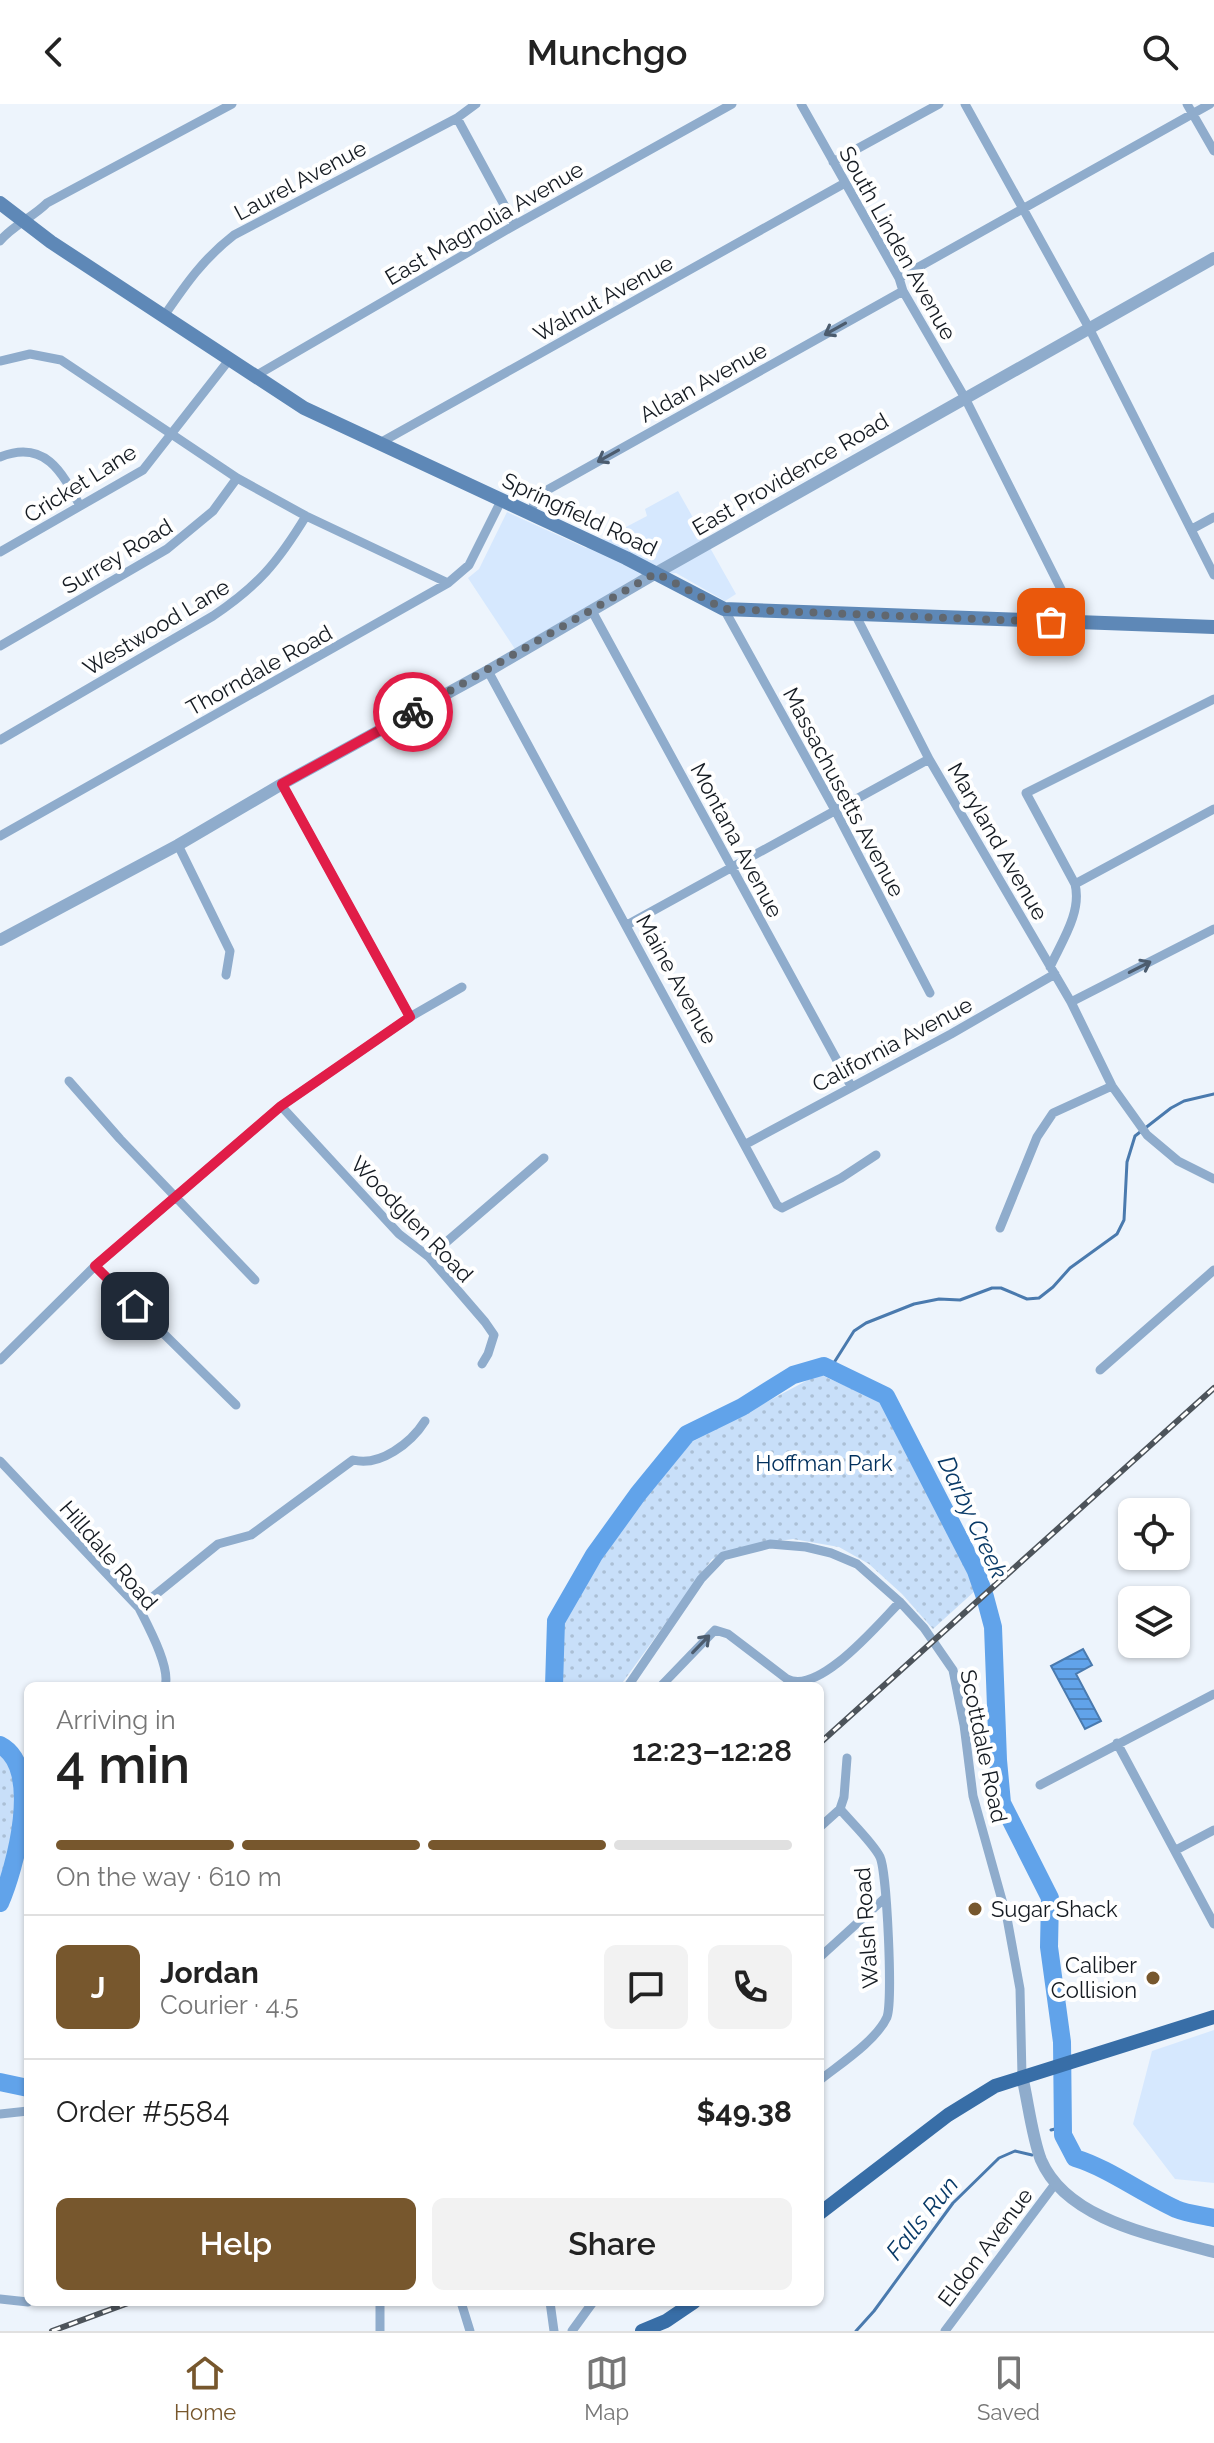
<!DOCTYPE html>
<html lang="en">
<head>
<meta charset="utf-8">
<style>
  body { margin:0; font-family:Raleway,sans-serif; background:#f2f2f2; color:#222; height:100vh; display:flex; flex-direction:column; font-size:30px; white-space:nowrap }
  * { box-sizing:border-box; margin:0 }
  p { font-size:26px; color:#767676 }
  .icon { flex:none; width:44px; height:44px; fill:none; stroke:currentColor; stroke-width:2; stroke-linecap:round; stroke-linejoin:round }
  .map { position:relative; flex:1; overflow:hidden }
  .panel { position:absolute; left:24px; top:1578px; width:800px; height:624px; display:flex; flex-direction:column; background:#fff; border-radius:12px; box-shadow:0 2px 6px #0004 }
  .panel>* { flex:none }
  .fabs { position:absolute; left:1118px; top:1394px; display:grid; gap:16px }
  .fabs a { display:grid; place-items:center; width:72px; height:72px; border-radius:12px; background:#fff; box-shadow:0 2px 6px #0004; font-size:40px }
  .pin { position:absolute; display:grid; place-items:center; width:68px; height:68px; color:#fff; margin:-34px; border-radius:16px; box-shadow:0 4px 12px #0006 }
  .courier { position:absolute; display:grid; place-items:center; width:80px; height:80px; margin:-40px; border:6px solid #e11d48; border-radius:50%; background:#fff; color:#222; box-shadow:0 2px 10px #0007 }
  .headline em { font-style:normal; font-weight:600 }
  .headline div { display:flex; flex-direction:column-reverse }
  .headline { display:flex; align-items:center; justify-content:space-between; height:136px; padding:0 32px }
  h1 { font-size:52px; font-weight:600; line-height:60px }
  .bar { display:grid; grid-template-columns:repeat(4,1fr); gap:12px 8px; align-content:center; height:96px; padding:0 32px }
  .bar i { height:10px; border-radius:6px; background:#e0e0e0 }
  .bar .active { background:#77572d }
  .bar p { grid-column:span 4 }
  .line { display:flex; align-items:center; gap:20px; padding:0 32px; border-top:2px solid #e0e0e0 }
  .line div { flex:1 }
  .round { display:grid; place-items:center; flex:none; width:84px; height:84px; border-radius:12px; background:#f2f2f2 }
  .primary-button { display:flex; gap:16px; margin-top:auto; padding:16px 32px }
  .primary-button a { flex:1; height:92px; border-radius:12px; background:#77572d; color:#fff; font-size:32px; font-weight:600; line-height:92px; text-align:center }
  .primary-button a+a { background:#f2f2f2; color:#222 }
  header { display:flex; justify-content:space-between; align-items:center; height:104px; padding:0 32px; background:#fff; font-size:36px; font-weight:600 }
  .tab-bar { display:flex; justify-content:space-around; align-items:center; height:112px; border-top:2px solid #e0e0e0; background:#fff; font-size:22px; color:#767676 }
  .tab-bar a { display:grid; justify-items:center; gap:4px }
  .tab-bar .active { color:#77572d }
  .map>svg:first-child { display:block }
  .built { fill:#d6e8fe }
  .park { fill:url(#park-dots) }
  .water { fill:url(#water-rules); stroke:#4a7aae; stroke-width:2 }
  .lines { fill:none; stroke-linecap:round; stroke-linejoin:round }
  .stream { stroke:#4a7aae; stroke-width:3 }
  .river { stroke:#61a3ea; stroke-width:18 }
  .minor { stroke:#8faccc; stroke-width:9 }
  .tertiary { stroke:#8faccc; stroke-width:12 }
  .secondary { stroke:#5e88b7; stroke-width:14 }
  .primary { stroke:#386ea7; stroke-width:14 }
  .rail-casing { stroke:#4d545b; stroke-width:6 }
  .rail { stroke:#fff; stroke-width:3; stroke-dasharray:9; stroke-linecap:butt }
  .oneway { stroke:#4c5c6e }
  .done { stroke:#61676e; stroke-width:8; stroke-dasharray:0 14.4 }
  .route { stroke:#e11d48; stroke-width:10 }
  .poi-dot { fill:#77572d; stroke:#fff; stroke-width:3 }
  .labels { text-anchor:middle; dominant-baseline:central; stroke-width:8; stroke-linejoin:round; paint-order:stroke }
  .street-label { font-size:22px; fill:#151b22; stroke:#fff }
  .park-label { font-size:22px; fill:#002f5c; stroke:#fff }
  .poi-label { font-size:22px; fill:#151b22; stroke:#fff; text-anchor:start }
  .water-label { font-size:24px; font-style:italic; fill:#093a67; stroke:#fff }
</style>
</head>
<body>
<header><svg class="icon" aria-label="back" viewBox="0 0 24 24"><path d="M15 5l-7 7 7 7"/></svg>Munchgo<svg class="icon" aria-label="search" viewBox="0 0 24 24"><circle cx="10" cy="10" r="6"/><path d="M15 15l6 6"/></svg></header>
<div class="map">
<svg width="1214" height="2227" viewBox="0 0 1214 2227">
  <defs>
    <pattern id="park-dots" width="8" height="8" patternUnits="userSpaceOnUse" patternTransform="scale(2)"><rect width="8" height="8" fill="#c8dff9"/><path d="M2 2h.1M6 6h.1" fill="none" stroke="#abbfd5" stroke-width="1.8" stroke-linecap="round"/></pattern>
    <pattern id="water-rules" width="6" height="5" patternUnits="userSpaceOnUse" patternTransform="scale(2)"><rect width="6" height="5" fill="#61a3ea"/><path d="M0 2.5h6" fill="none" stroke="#4f84bd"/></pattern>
  </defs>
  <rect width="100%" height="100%" fill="#edf4fc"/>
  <path class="built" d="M678 387 736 490 725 497 676 469 637 473 515 545 468 474 479 465 507 408 586 444 647 412 645 405Z
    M1214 1926V2079L1175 2075 1133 2020 1152 1947Z"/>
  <path class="park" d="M819 1270 883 1299 976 1486 933 1525 902 1490 869 1460 839 1443 793 1435 771 1438 712 1455 620 1582H558L561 1518 637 1402 692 1338Z
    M0 1641C43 1663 15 1766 0 1799Z"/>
  <path class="water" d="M1083 1545 1092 1561 1076 1570 1101 1617 1085 1625 1051 1562Z"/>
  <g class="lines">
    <path class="stream" d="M830 1265 854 1227 866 1219 914 1200 939 1195 960 1196 992 1184H1001L1027 1195 1039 1194 1053 1183 1070 1164 1117 1130 1124 1116 1127 1058 1135 1032 1171 1004 1184 997 1214 990
      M1051 2026 1063 2023
      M856 2227 874 2207 953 2099 999 2054 1015 2047 1032 2051"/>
    <path class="river" d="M554 1582 556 1517 594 1451 638 1390 687 1330 742 1303 793 1271 824 1262 886 1292 976 1467 985 1493 993 1523 998 1656 1002 1699 1050 1794 1049 1843 1062 1938 1063 2031 1075 2054C1108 2064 1141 2089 1176 2105 1188 2110 1202 2111 1214 2114
      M0 1641C43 1663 15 1765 0 1799
      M0 1978 28 1984"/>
    <path class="minor" d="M801 0 899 174 903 187 965 294 1078 519
      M965 0 1089 224 1214 471
      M1187 0 1214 47
      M457 14 515 121
      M833 58 939 0
      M0 137C13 121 32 114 47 99L232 0
      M899 174 1210 0
      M164 212C186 180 203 155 234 131L457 14 476 0
      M0 257 30 250 61 256 237 374 306 412 448 479
      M255 272 515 121 732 0
      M378 340 845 79
      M0 353C45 335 62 368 80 402
      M529 410 537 395 549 385 903 187
      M1192 425 1214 413
      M0 448 143 366 229 256
      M724 505 835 706 930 889
      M592 507 851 982
      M855 510 929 655 1071 898 1112 982 1147 1031 1178 1057 1214 1075
      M0 542 167 445 213 407 237 374
      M488 567 777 1101 782 1104 841 1074 876 1051
      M0 636 213 512C258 482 278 458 306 412
      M282 680 410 913
      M0 732 448 479 469 461 501 397
      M178 741 230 847 226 871
      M1075 780 1214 705
      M627 821 929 655
      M1050 863C1062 837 1082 808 1075 780L1026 689 1214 595
      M1071 898 1214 825
      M69 977 120 1035 255 1176
      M281 1002 399 1130 429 1153 485 1218 494 1231 488 1250 482 1260
      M746 1040 951 930 1055 870
      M1000 1124 1037 1033 1053 1009 1112 982
      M429 1153 544 1054
      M95 1162 236 1301
      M0 1256 95 1162 281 1002 410 913 462 883
      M1100 1266 1214 1166
      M0 1357 139 1504C148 1522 171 1564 165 1582
      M139 1504 218 1440 251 1431 353 1356C380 1363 411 1339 425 1317
      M628 1582 701 1475 723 1452 770 1440 806 1443 831 1449 857 1460 900 1498 924 1524 953 1566 964 1621 973 1692 1007 1814 1020 1885 1022 1972
      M661 1582 715 1526 728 1530 787 1575C819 1592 880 1518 900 1498
      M1117 1639 1214 1820
      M1040 1681 1214 1590
      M820 1723 840 1705
      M1176 1746 1214 1726
      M820 1853 886 1793
      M820 1976C840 1960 876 1937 887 1913 893 1897 887 1768 880 1753 874 1740 850 1717 840 1705L844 1693 847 1654
      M0 2010 28 2007
      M0 2195 28 2198
      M461 2198 470 2227
      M550 2198 554 2227
      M380 2227V2198
      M572 2227 593 2198
      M945 2227 1055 2080"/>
    <path class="tertiary" d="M0 836 178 741 282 680 488 567 656 469 1214 154
      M1022 1972C1028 1997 1032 2033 1041 2056 1067 2117 1157 2132 1214 2148"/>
    <path class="secondary" d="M0 99 51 138 304 304 626 454 724 505 1214 523"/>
    <path class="primary" d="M820 2109 948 2011 995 1982 1214 1913
      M642 2227 666 2217 694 2198"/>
    <defs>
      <path id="rail" d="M820 1639 1214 1284
        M52 2227 131 2198"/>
    </defs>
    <use href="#rail" class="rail-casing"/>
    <use href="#rail" class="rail"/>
  </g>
  <defs><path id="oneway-shaft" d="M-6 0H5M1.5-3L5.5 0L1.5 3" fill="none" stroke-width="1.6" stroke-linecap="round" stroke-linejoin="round" transform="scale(2)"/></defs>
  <g class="oneway">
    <use href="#oneway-shaft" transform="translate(835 225) rotate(151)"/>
    <use href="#oneway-shaft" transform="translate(608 352) rotate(151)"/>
    <use href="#oneway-shaft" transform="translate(1140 863) rotate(-27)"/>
    <use href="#oneway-shaft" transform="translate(701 1540) rotate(-46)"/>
  </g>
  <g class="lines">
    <path class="done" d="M413 608 656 469 724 505 1051 518"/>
    <path class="route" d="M135 1202 95 1162 281 1002 410 913 282 680 413 608"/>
  </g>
  <g class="poi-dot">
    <circle cx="975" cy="1805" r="8"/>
    <circle cx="1153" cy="1874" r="8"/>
  </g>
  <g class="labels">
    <g class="street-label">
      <text transform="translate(300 76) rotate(-28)">Laurel Avenue</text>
      <text transform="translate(484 119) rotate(-30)">East Magnolia Avenue</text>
      <text transform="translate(898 139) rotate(61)">South Linden Avenue</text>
      <text transform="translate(603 194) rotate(-29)">Walnut Avenue</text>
      <text transform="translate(703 278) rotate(-29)">Aldan Avenue</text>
      <text transform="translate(790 370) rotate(-30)">East Providence Road</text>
      <text transform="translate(80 379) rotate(-32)">Cricket Lane</text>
      <text transform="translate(580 410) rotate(25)">Springfield Road</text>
      <text transform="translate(117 452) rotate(-31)">Surrey Road</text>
      <text transform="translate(156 523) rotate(-31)">Westwood Lane</text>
      <text transform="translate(259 566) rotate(-29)">Thorndale Road</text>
      <text transform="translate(844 688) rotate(62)">Massachusetts Avenue</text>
      <text transform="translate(737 736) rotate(62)">Montana Avenue</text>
      <text transform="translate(998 737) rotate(60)">Maryland Avenue</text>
      <text transform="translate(677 875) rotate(61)">Maine Avenue</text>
      <text transform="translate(892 940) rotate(-28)">California Avenue</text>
      <text transform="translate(412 1115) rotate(46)">Woodglen Road</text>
      <text transform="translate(109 1451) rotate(49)">Hilldale Road</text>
      <text transform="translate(984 1642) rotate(78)">Scottdale Road</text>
      <text transform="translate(866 1824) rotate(-94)">Walsh Road</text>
      <text transform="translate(985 2143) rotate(-53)">Eldon Avenue</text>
    </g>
    <g class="park-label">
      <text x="824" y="1359">Hoffman Park</text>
    </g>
    <g class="poi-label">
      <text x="991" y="1805">Sugar Shack</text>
      <text x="1137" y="1861" text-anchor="end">Caliber<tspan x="1137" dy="25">Collision</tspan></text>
    </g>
    <g class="water-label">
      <text transform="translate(973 1413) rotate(65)">Darby Creek</text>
      <text transform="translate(922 2114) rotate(-51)">Falls Run</text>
    </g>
  </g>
</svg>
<div class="fabs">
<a><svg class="icon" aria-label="locate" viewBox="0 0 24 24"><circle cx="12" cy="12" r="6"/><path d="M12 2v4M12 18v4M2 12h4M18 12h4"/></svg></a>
<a><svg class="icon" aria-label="layers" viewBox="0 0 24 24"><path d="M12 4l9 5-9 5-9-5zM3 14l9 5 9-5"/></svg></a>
</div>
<div class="pin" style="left:1051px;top:518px;background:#ea580c"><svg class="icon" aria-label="bag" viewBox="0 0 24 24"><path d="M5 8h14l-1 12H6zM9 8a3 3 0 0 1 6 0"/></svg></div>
<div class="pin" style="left:135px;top:1202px;background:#1f2937"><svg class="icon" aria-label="home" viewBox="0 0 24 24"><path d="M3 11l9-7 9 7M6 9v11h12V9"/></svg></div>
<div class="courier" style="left:413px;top:608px"><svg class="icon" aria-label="bike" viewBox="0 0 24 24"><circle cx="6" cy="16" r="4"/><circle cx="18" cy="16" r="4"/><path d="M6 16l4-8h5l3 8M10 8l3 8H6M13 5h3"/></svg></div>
<section class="panel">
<div class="headline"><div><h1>4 min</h1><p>Arriving in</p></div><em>12:23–12:28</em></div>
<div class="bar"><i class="active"></i><i class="active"></i><i class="active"></i><i></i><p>On the way · 610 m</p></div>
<div class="line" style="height:144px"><b class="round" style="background:#77572d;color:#fff">J</b><div><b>Jordan</b><p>Courier · 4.5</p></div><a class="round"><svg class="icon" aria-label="chat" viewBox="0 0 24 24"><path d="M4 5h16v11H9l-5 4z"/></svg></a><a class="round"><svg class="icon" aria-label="phone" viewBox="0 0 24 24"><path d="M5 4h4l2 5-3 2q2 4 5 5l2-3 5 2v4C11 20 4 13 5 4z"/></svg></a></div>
<div class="line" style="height:104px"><div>Order #5584</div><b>$49.38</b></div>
<div class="primary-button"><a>Help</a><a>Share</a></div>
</section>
</div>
<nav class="tab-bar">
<a class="active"><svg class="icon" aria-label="home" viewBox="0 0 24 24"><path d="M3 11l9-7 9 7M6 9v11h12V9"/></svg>Home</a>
<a><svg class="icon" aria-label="map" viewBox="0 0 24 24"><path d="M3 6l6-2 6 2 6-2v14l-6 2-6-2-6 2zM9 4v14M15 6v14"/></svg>Map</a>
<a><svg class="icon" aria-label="saved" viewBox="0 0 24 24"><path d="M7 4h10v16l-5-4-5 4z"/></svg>Saved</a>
</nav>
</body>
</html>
